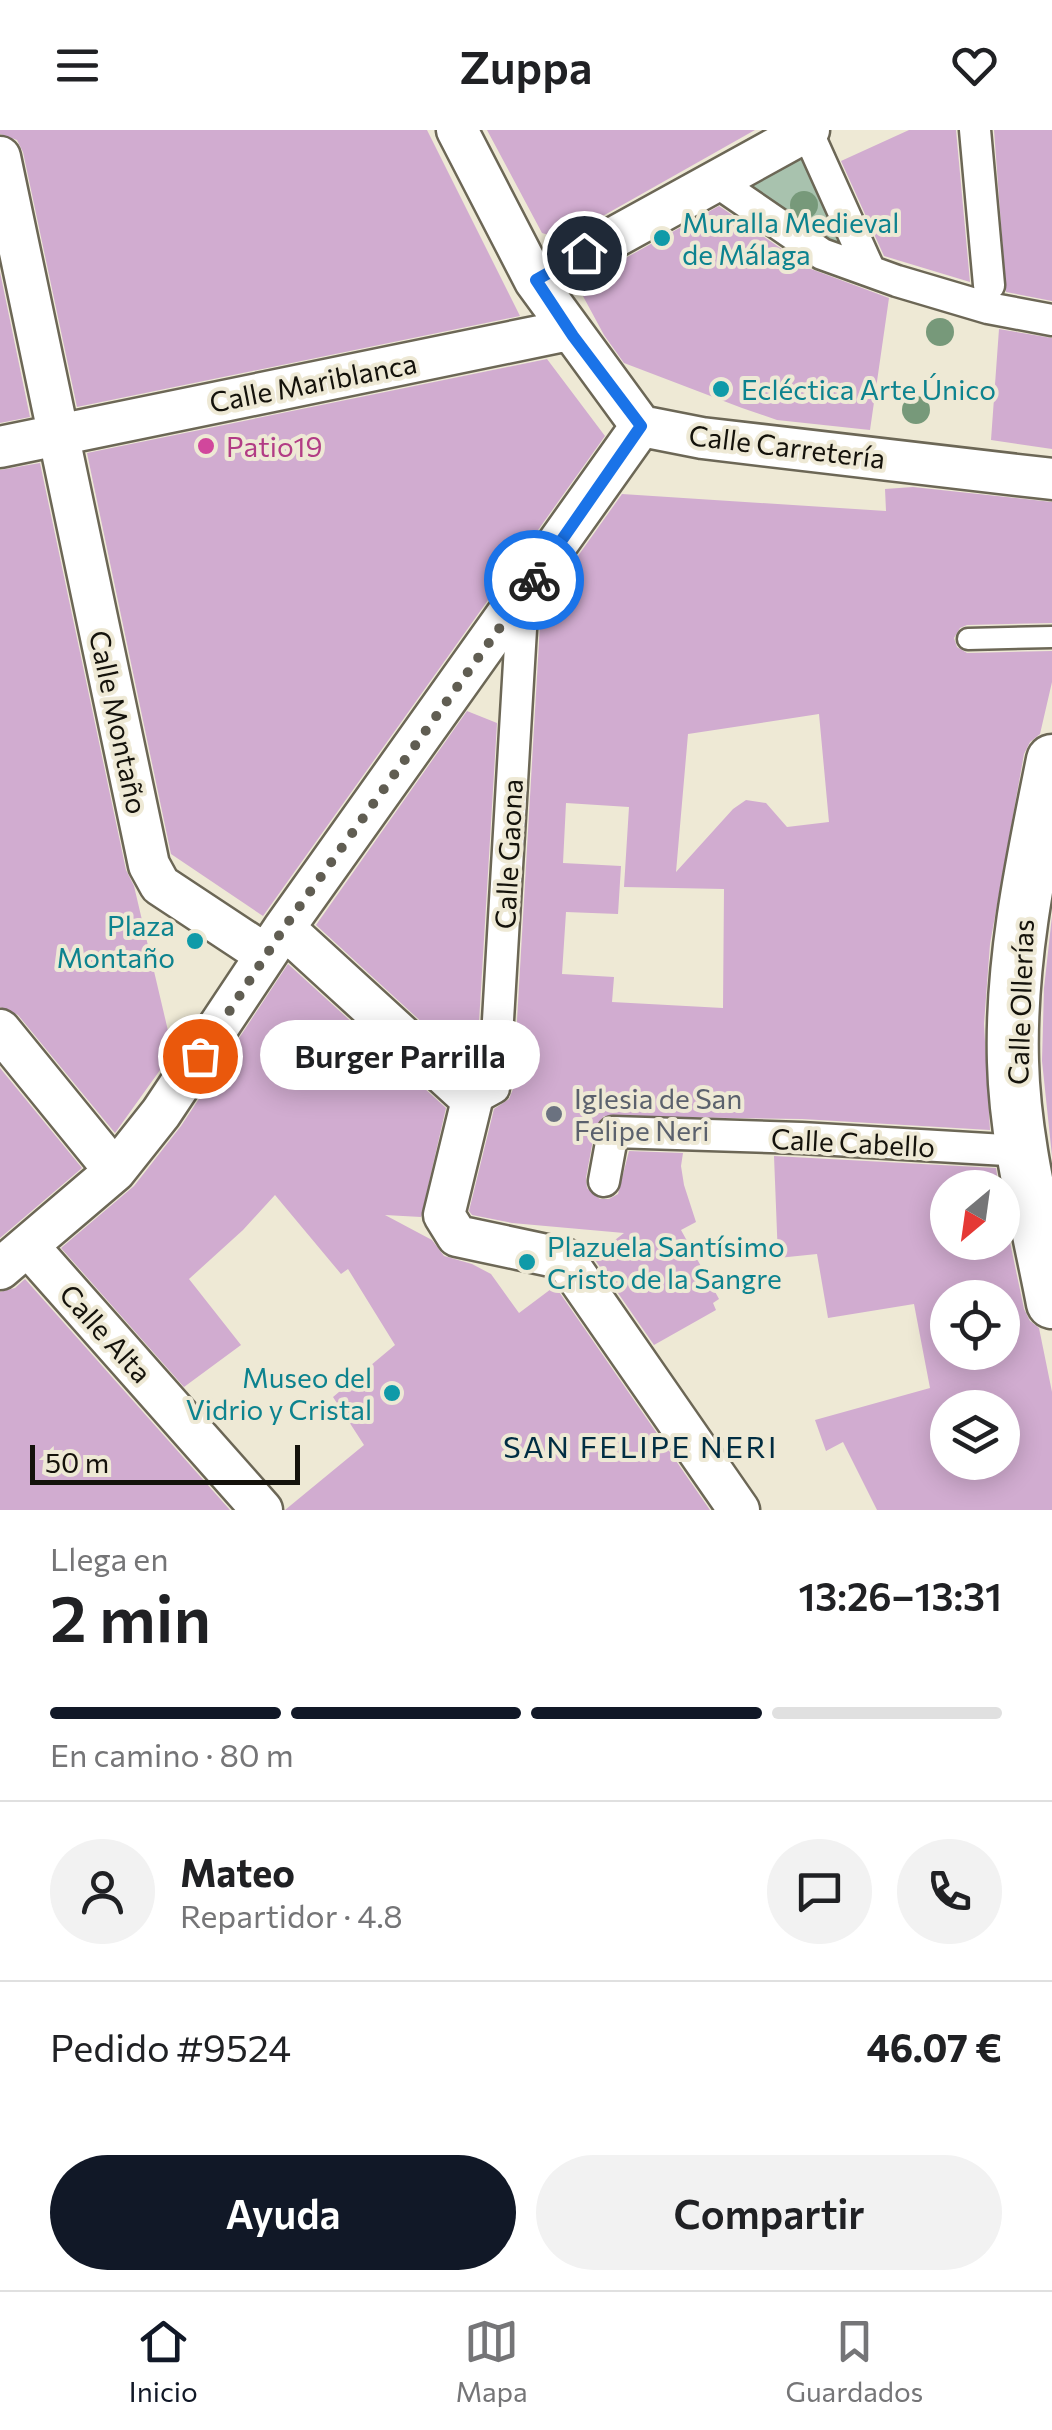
<!DOCTYPE html>
<html lang="es">
<head>
<meta charset="utf-8">
<style>
  body { margin:0; font-family:Commissioner,sans-serif; background:#f2f2f2; color:#202124; height:100vh; display:flex; flex-direction:column; font-size:38px; white-space:nowrap }
  * { box-sizing:border-box; margin:0 }
  p { font-size:32px; color:#757577 }
  .icon { flex:none; width:55px; height:55px; fill:none; stroke:currentColor; stroke-width:2; stroke-linecap:round; stroke-linejoin:round }
  .map { position:relative; height:1380px; overflow:hidden }
  .side { display:flex; flex-direction:column; background:#fff; flex:1 }
  .side>* { flex:none }
  .needle { width:65px; rotate:209deg }
  .controls { position:absolute; left:930px; top:1040px; display:grid; gap:20px }
  .controls a { display:grid; place-items:center; width:90px; height:90px; border-radius:50%; background:#fff; box-shadow:0 5px 25px #0003; font-size:50px }
  .scale { position:absolute; left:30px; bottom:25px; width:270px; box-sizing:border-box; padding-left:10px; border:5px solid #14120b; border-top:0; font-size:28px; line-height:35px; white-space:nowrap; color:#14120b; -webkit-text-stroke:8px #eee9d5; paint-order:stroke }
  .pin { position:absolute; display:grid; place-items:center; width:85px; height:85px; color:#fff; margin:-42px; border:5px solid #fff; border-radius:50%; box-shadow:0 2px 10px #0007 }
  .courier { position:absolute; display:grid; place-items:center; width:100px; height:100px; margin:-50px; border:8px solid #1a73e8; border-radius:50%; background:#fff; color:#222; box-shadow:0 2px 12px #0007 }
  .bubble { position:absolute; height:70px; border-radius:35px; background:#fff; box-shadow:0 5px 25px #0003; font-size:32px; font-weight:600; line-height:70px; text-align:center }
  .summary em { font-style:normal; font-weight:600 }
  .summary div { display:flex; flex-direction:column-reverse }
  .summary { display:flex; align-items:center; justify-content:space-between; height:170px; padding:0 50px }
  h1 { font-size:65px; font-weight:600; line-height:75px }
  .bar { display:grid; grid-template-columns:repeat(4,1fr); gap:15px 10px; align-content:center; height:120px; padding:0 50px }
  .bar i { height:12px; border-radius:8px; background:#e0e0e0 }
  .bar .current { background:#111827 }
  .bar p { grid-column:span 4 }
  .line { display:flex; align-items:center; gap:25px; padding:0 50px; border-top:2px solid #e0e0e0 }
  .line div { flex:1 }
  .round { display:grid; place-items:center; flex:none; width:105px; height:105px; border-radius:52px; background:#f2f2f2 }
  .button { display:flex; gap:20px; margin-top:auto; padding:20px 50px }
  .button a { flex:1; height:115px; border-radius:60px; background:#111827; color:#fff; font-size:40px; font-weight:600; line-height:115px; text-align:center }
  .button a+a { background:#f2f2f2; color:#202124 }
  header { display:flex; justify-content:space-between; align-items:center; height:130px; padding:0 50px; background:#fff; font-size:45px; font-weight:600 }
  .menu { display:flex; justify-content:space-around; align-items:center; height:140px; border-top:2px solid #e0e0e0; background:#fff; font-size:28px; color:#757577 }
  .menu a { display:grid; justify-items:center; gap:5px }
  .menu .current { color:#111827 }
  .map>svg:first-child { display:block }
  .green { fill:#a8c2ae }
  .building { fill:#d1acd0; fill-rule:evenodd }
  .lines { fill:none; stroke-linecap:round; stroke-linejoin:round }
  .service-casing { stroke:#6c6756; stroke-width:25 }
  .pedestrian-casing { stroke:#6c6756; stroke-width:35 }
  .minor-casing { stroke:#6c6756; stroke-width:45 }
  .tertiary-casing { stroke:#6c6756; stroke-width:55 }
  .service { stroke:#fff; stroke-width:20 }
  .pedestrian { stroke:#fff; stroke-width:30 }
  .minor { stroke:#fff; stroke-width:40 }
  .tertiary { stroke:#fff; stroke-width:50 }
  .tree { fill:#77997a }
  .done { stroke:#605d52; stroke-width:10; stroke-dasharray:0 18 }
  .route { stroke:#1a73e8; stroke-width:12 }
  .culture-dot { fill:#0f9aa8; stroke:#eee9d5; stroke-width:4 }
  .hotel-dot { fill:#d1479c; stroke:#eee9d5; stroke-width:4 }
  .worship-dot { fill:#6b7280; stroke:#eee9d5; stroke-width:4 }
  .labels { text-anchor:middle; dominant-baseline:central; stroke-width:8; stroke-linejoin:round; paint-order:stroke }
  .culture-label { font-size:28px; fill:#0d838f; stroke:#eee9d5; text-anchor:start }
  .street-label { font-size:28px; fill:#14120b; stroke:#eee9d5 }
  .hotel-label { font-size:28px; fill:#b23c85; stroke:#eee9d5; text-anchor:start }
  .worship-label { font-size:28px; fill:#5b616d; stroke:#eee9d5; text-anchor:start }
  .neighbourhood-label { font-size:30px; letter-spacing:2.5px; fill:#002d42; stroke:#eee9d5 }
</style>
</head>
<body>
<header><svg class="icon" aria-label="menu" viewBox="0 0 24 24"><path d="M4 6h16M4 12h16M4 18h16"/></svg>Zuppa<svg class="icon" aria-label="heart" viewBox="0 0 24 24"><path d="M12 20l-8-8c-3-5 5-10 8-4 3-6 11-1 8 4z"/></svg></header>
<div class="map">
<svg width="1052" height="1380" viewBox="0 0 1052 1380">
  <rect width="100%" height="100%" fill="#eee9d5"/>
  <path class="green" d="M802 27 848 118 816 107 747 54Z"/>
  <path class="building" d="M0 0H427L520 186 77 277 23 22 17 10 0 4Z
    M487 0H755L562 109 542 103Z
    M909 0H956L970 152 884 126 841 31Z
    M994 0H1052V171L1006 162Z
    M719 76 811 139 889 168 870 300 777 290 742 278 624 233 604 205 577 155Z
    M0 142 30 287 0 293Z
    M999 199 1052 208V319L991 310Z
    M547 229 605 306 263 786 171 724 87 323Z
    M40 333 126 740 134 756 173 922 115 1003 18 885 0 877V340Z
    M913 357 1052 372V493L967 495 960 498 954 508 957 517 967 523 1052 521V552L1040 604 1030 612 1024 624 990 814 984 894 990 1000 802 989 604 986 595 999 586 1048 587 1058 600 1069H609L618 1064 629 1021 683 1023 681 1036 684 1055 696 1092 681 1100 719 1169 713 1173 716 1180 654 1215 593 1127 624 1103 512 1093 472 1085 469 1081 494 979 509 969 513 959 541 478 622 364 886 381 885 359ZM819 584 829 692 787 697 766 673 746 670 733 679 676 742 688 604ZM566 673 629 677 624 757 724 759 723 878 612 872 614 847 562 844 566 782 618 784 621 736 563 733Z
    M467 581 497 593 476 942 316 795Z
    M1052 786V1026L1042 931 1044 858Z
    M288 834 446 978 421 1087 385 1085 432 1110 444 1126 472 1134 491 1144 519 1183 555 1156 710 1380H285L364 1315 333 1267 395 1215 348 1139 341 1144 275 1065 243 1100 189 1149 241 1215 184 1257 61 1118 134 1056 181 996Z
    M0 938 82 1038 0 1108Z
    M774 1026 996 1038 999 1058H948V1112H1002V1074L1024 1179 1030 1191 1039 1198 1052 1262V1380H877L843 1312 826 1321 815 1290 930 1258 914 1174 828 1188 817 1124 778 1128ZM948 1168H1002V1222H948ZM948 1278H1002V1332H948Z
    M25 1149 230 1380H0V1162L15 1158Z"/>
  <g class="lines">
    <defs>
      <path id="service" d="M968 509 1052 507"/>
      <path id="pedestrian" d="M975 0 989 155
        M807 1 870 141
        M714 50 822 124 897 151 988 178 1052 190
        M472 970 494 958 523 465
        M604 1051 613 1002 801 1008 1022 1021"/>
      <path id="minor" d="M457 0 535 151 641 296 702 308 1052 349
        M0 27 149 735 160 755 266 825
        M535 151 809 0
        M0 317 569 200
        M284 798 472 970 444 1085 457 1106 565 1129 739 1380
        M0 900 115 1041
        M28 1116 262 1380
        M0 1139 115 1041 161 983 284 798 641 296"/>
      <path id="tertiary" d="M1052 630C1032 729 1010 830 1013 932 1015 1013 1037 1094 1052 1173"/>
    </defs>
    <use href="#service" class="service-casing"/>
    <use href="#pedestrian" class="pedestrian-casing"/>
    <use href="#minor" class="minor-casing"/>
    <use href="#tertiary" class="tertiary-casing"/>
    <use href="#service" class="service"/>
    <use href="#pedestrian" class="pedestrian"/>
    <use href="#minor" class="minor"/>
    <use href="#tertiary" class="tertiary"/>
  </g>
  <g class="tree">
    <circle cx="804" cy="75" r="14"/>
    <circle cx="940" cy="202" r="14"/>
    <circle cx="916" cy="280" r="14"/>
  </g>
  <g class="lines">
    <path class="done" d="M200 926 284 798 534 450"/>
    <path class="route" d="M534 450 641 296 573 206 536 150 584 123"/>
  </g>
  <g class="culture-dot">
    <circle cx="662" cy="108" r="10"/>
    <circle cx="721" cy="259" r="10"/>
    <circle cx="195" cy="811" r="10"/>
    <circle cx="527" cy="1132" r="10"/>
    <circle cx="392" cy="1263" r="10"/>
  </g>
  <circle class="hotel-dot" cx="206" cy="316" r="10"/>
  <circle class="worship-dot" cx="554" cy="984" r="10"/>
  <g class="labels">
    <g class="culture-label">
      <text x="682" y="92">Muralla Medieval<tspan x="682" dy="32">de Málaga</tspan></text>
      <text x="741" y="259">Ecléctica Arte Único</text>
      <text x="175" y="795" text-anchor="end">Plaza<tspan x="175" dy="32">Montaño</tspan></text>
      <text x="547" y="1116">Plazuela Santísimo<tspan x="547" dy="32">Cristo de la Sangre</tspan></text>
      <text x="372" y="1247" text-anchor="end">Museo del<tspan x="372" dy="32">Vidrio y Cristal</tspan></text>
    </g>
    <g class="street-label">
      <text transform="translate(313 252) rotate(-11)">Calle Mariblanca</text>
      <text transform="translate(787 316) rotate(7)">Calle Carretería</text>
      <text transform="translate(119 592) rotate(78)">Calle Montaño</text>
      <text transform="translate(508 724) rotate(-87)">Calle Gaona</text>
      <text transform="translate(1020 872) rotate(-88)">Calle Ollerías</text>
      <text transform="translate(853 1012) rotate(3)">Calle Cabello</text>
      <text transform="translate(106 1203) rotate(48)">Calle Alta</text>
    </g>
    <g class="hotel-label">
      <text x="226" y="316">Patio19</text>
    </g>
    <g class="worship-label">
      <text x="574" y="968">Iglesia de San<tspan x="574" dy="32">Felipe Neri</tspan></text>
    </g>
    <g class="neighbourhood-label">
      <text x="641" y="1315">SAN FELIPE NERI</text>
    </g>
  </g>
</svg>
<div class="controls">
<a><svg class="needle" viewBox="-14 -14 28 28"><path d="M0-13l5 13h-10z" fill="#e53935"/><path d="M0 13l5-13h-10z" fill="#757577"/></svg></a>
<a><svg class="icon" aria-label="locate" viewBox="0 0 24 24"><circle cx="12" cy="12" r="6"/><path d="M12 2v4M12 18v4M2 12h4M18 12h4"/></svg></a>
<a><svg class="icon" aria-label="layers" viewBox="0 0 24 24"><path d="M12 4l9 5-9 5-9-5zM3 14l9 5 9-5"/></svg></a>
</div>
<div class="scale">50 m</div>
<div class="pin" style="left:200px;top:926px;background:#ea580c"><svg class="icon" aria-label="bag" viewBox="0 0 24 24"><path d="M5 8h14l-1 12H6zM9 8a3 3 0 0 1 6 0"/></svg></div>
<div class="pin" style="left:584px;top:123px;background:#1f2937"><svg class="icon" aria-label="home" viewBox="0 0 24 24"><path d="M3 11l9-7 9 7M6 9v11h12V9"/></svg></div>
<div class="courier" style="left:534px;top:450px"><svg class="icon" aria-label="bike" viewBox="0 0 24 24"><circle cx="6" cy="16" r="4"/><circle cx="18" cy="16" r="4"/><path d="M6 16l4-8h5l3 8M10 8l3 8H6M13 5h3"/></svg></div>
<div class="bubble" style="left:260px;top:890px;width:280px">Burger Parrilla</div>
</div>
<section class="side">
<div class="summary"><div><h1>2 min</h1><p>Llega en</p></div><em>13:26–13:31</em></div>
<div class="bar"><i class="current"></i><i class="current"></i><i class="current"></i><i></i><p>En camino · 80 m</p></div>
<div class="line" style="height:180px"><a class="round"><svg class="icon" aria-label="person" viewBox="0 0 24 24"><circle cx="12" cy="8" r="4"/><path d="M4 21q1-7 8-7t8 7"/></svg></a><div><b>Mateo</b><p>Repartidor · 4.8</p></div><a class="round"><svg class="icon" aria-label="chat" viewBox="0 0 24 24"><path d="M4 5h16v11H9l-5 4z"/></svg></a><a class="round"><svg class="icon" aria-label="phone" viewBox="0 0 24 24"><path d="M5 4h4l2 5-3 2q2 4 5 5l2-3 5 2v4C11 20 4 13 5 4z"/></svg></a></div>
<div class="line" style="height:130px"><div>Pedido #9524</div><b>46.07 €</b></div>
<div class="button"><a>Ayuda</a><a>Compartir</a></div>
</section>
<nav class="menu">
<a class="current"><svg class="icon" aria-label="home" viewBox="0 0 24 24"><path d="M3 11l9-7 9 7M6 9v11h12V9"/></svg>Inicio</a>
<a><svg class="icon" aria-label="map" viewBox="0 0 24 24"><path d="M3 6l6-2 6 2 6-2v14l-6 2-6-2-6 2zM9 4v14M15 6v14"/></svg>Mapa</a>
<a><svg class="icon" aria-label="saved" viewBox="0 0 24 24"><path d="M7 4h10v16l-5-4-5 4z"/></svg>Guardados</a>
</nav>
</body>
</html>
